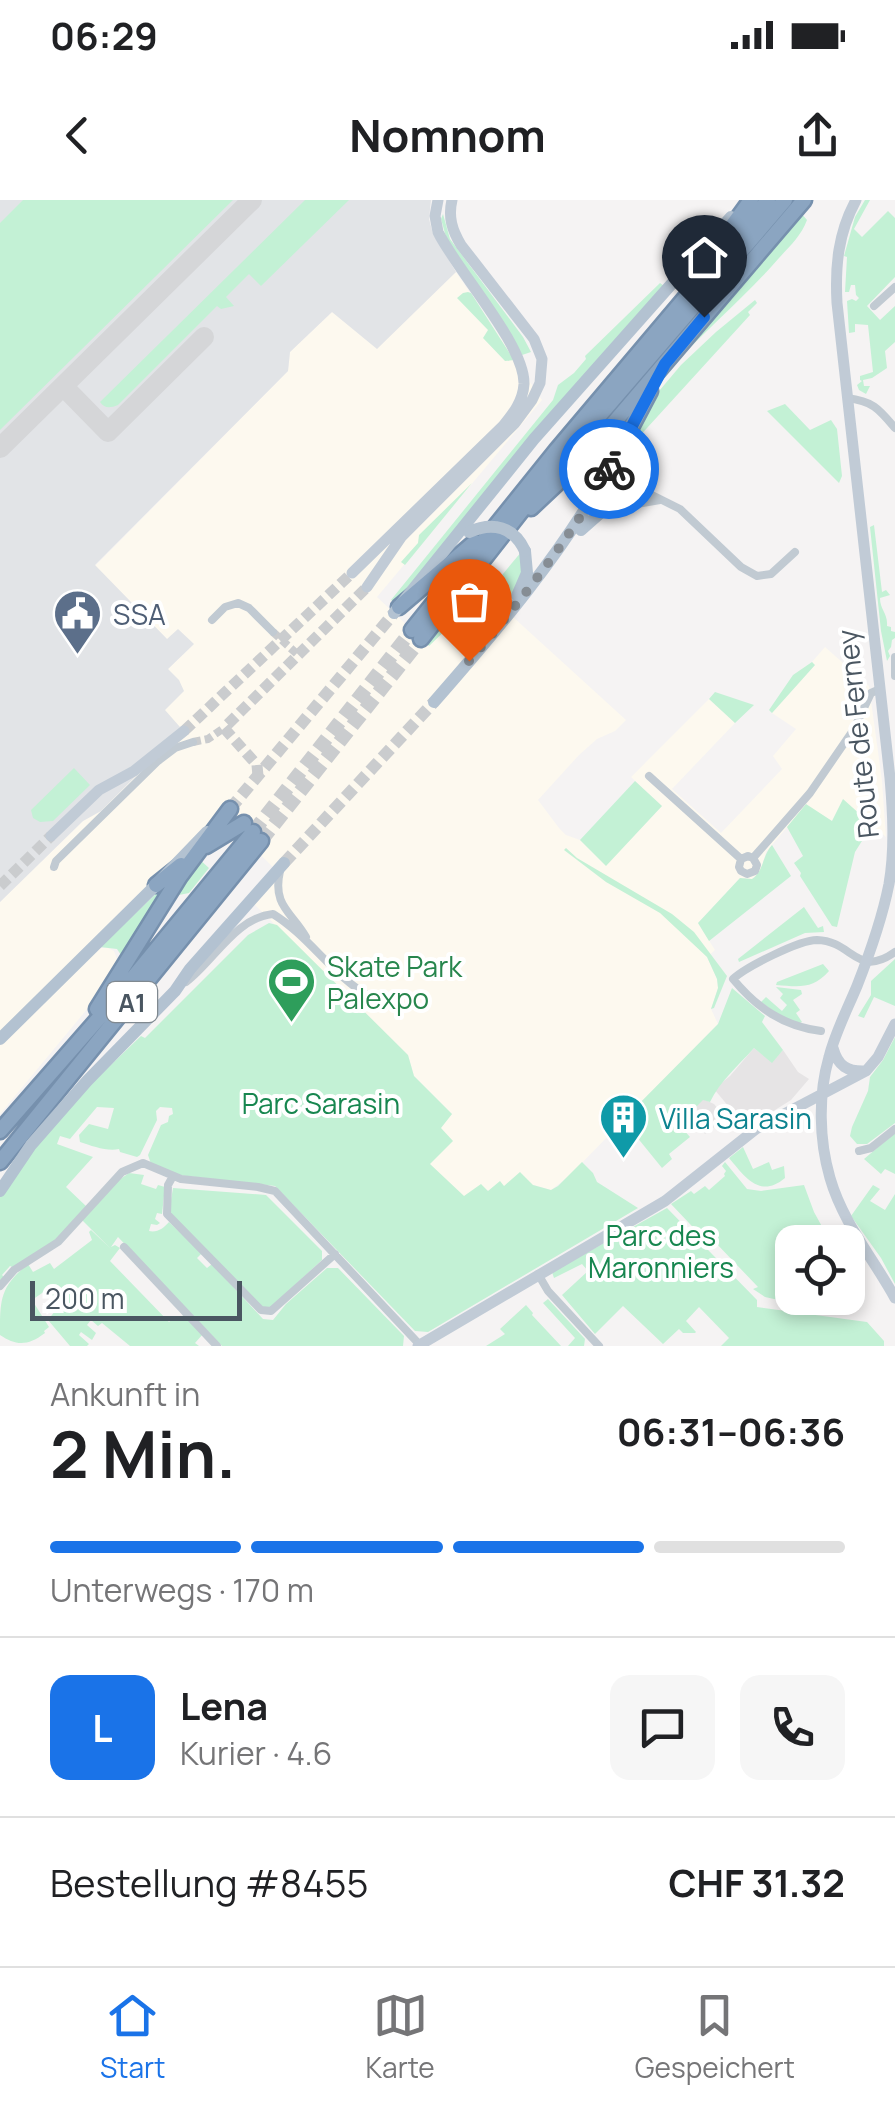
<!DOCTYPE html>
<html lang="de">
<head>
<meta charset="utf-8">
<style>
  body { margin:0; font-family:Manrope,sans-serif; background:#f6f6f6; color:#202124; height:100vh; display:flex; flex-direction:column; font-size:38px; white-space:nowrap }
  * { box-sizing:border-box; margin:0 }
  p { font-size:32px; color:#757577 }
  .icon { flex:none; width:55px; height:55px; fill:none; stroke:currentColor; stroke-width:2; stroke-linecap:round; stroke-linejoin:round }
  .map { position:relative; height:1146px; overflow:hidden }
  .side { display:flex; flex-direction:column; background:#fff; flex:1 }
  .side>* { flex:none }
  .fabs { position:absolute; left:775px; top:1025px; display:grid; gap:20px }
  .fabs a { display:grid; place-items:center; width:90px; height:90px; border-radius:20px; background:#fff; box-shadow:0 5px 15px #0003; font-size:50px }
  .scale { position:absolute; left:30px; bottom:25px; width:212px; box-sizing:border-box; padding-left:10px; border:5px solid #4a5661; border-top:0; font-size:28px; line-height:35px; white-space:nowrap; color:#4a5661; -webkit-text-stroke:8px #fff; paint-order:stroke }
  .pin { position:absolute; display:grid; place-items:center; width:85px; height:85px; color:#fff; margin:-102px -42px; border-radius:50% 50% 50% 0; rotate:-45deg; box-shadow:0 0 10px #0007 }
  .pin .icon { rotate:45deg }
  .courier { position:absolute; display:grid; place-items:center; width:100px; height:100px; margin:-50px; border:8px solid #1a73e8; border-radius:50%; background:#fff; color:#222; box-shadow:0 2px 12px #0007 }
  .summary em { font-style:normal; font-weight:700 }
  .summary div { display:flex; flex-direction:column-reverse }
  .summary { display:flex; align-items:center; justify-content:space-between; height:170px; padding:0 50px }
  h1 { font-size:65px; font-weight:700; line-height:75px }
  .bar { display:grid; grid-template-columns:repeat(4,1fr); gap:15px 10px; align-content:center; height:120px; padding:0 50px }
  .bar i { height:12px; border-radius:8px; background:#e0e0e0 }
  .bar .current { background:#1a73e8 }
  .bar p { grid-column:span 4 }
  .line { display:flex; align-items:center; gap:25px; padding:0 50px; border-top:2px solid #e0e0e0 }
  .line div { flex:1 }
  .round { display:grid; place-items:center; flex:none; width:105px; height:105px; border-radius:20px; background:#f6f6f6 }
  .status { display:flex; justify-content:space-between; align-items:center; height:70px; padding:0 50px; background:#fff; direction:ltr }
  .status svg { height:28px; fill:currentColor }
  header { display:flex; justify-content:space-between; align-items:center; height:130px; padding:0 50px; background:#fff; font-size:45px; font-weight:700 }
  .menu { display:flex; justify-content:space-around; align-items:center; height:140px; border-top:2px solid #e0e0e0; background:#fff; font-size:28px; color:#757577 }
  .menu a { display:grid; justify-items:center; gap:5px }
  .menu .current { color:#1a73e8 }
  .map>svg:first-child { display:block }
  .commercial { fill:#fdf9ef }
  .education { fill:#e6e4e5 }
  .airport { fill:#e2e4e7 }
  .green { fill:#c3f1d5 }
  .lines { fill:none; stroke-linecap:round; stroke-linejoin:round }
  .taxiway { stroke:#d5d6d8; stroke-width:20 }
  .street-tunnel { stroke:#caccce; stroke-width:8; stroke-dasharray:8 4; stroke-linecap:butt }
  .secondary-tunnel { stroke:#caccce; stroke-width:11; stroke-dasharray:11 5.5; stroke-linecap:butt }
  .primary-tunnel { stroke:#caccce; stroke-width:12; stroke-dasharray:12 6; stroke-linecap:butt }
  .highway-tunnel { stroke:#caccce; stroke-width:14; stroke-dasharray:14 7; stroke-linecap:butt }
  .highway-casing { stroke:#7690ad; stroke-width:19 }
  .street { stroke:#c1cad2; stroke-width:8 }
  .secondary { stroke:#c1cbd6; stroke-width:11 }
  .primary { stroke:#b3c2d1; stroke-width:12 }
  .highway { stroke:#8ba5c1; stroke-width:14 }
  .primary-bridge { stroke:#b3c2d1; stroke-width:12 }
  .done { stroke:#868d94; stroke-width:10; stroke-dasharray:0 18 }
  .route { stroke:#1a73e8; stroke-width:12 }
  .labels { text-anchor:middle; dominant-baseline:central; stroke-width:8; stroke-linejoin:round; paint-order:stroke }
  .shield { fill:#fff; stroke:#808990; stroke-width:2.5 }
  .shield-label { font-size:25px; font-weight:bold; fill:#4a5661 }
  .service-label { font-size:28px; fill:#4e5e75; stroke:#fff; text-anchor:start }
  .street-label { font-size:28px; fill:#4a5661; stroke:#fff }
  .leisure-label { font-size:28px; fill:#27864d; stroke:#fff; text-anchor:start }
  .park-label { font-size:28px; fill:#17864f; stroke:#fff }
  .culture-label { font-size:28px; fill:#0d838f; stroke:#fff; text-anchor:start }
</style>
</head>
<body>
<div class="status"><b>06:29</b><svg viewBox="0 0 49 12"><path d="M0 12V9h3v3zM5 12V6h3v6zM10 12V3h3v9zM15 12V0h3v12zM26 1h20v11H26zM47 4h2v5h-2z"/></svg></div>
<header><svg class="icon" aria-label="back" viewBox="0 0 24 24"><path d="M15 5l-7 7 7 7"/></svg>Nomnom<svg class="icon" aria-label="share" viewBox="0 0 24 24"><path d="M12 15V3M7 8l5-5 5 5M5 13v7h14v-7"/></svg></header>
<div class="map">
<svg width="895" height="1146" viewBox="0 0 895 1146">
  <rect width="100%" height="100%" fill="#f5f3f3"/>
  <path class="commercial" d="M456 72 542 200 377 397 429 446 453 422 459 424 456 419 471 404 477 408 489 393H497L503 398 513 417 626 520 615 531 597 539 579 555 538 600 559 628 566 635 580 640 606 665 662 606 631 577 709 499 735 523 672 589 721 633 782 569 773 556 796 529 772 513 815 465 812 462 825 447 869 486 882 581 886 637 843 600 832 621 806 605 766 652 760 672 752 679 740 678 698 723 715 750 707 757 717 779 718 788 711 809 718 824 569 976 551 990 534 985 504 986 464 997 430 964 440 928 452 914 414 876 408 855 254 704 279 673 219 614 93 742 100 748H108L114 751 118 762 93 802 0 914V702L83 621 101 611 165 510 179 480 168 469 193 445 167 439 95 366 288 171 290 152 332 112 377 148Z"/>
  <path class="education" d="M754 848 772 862 783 850 798 872 809 879 791 900 753 924 745 926 714 889 730 876Z
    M703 899 714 904 726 918 705 934 689 913Z"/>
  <path class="airport" d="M0 0H431L429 19 433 34 456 72 377 149 332 112 290 152 288 171 95 365 167 439 178 429 194 444 168 469 179 480 184 491 165 510 187 535 155 557 101 611 83 621 0 702Z"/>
  <path class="green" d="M23 0H233L0 230V23Z
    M305 0H349L261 86 249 74 226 97 234 106 221 109 217 106 118 205C110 208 105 209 100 202Z
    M865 0H870L854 29 862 37 888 11 895 18V77L867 106 880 120 895 106V142L885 151 887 168 872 178 863 180 864 186H870L866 194 859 190 857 185 862 181 860 180V176L873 172 868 125 855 124V132L849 133 847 101 852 99 856 101 859 98 856 95 855 85H851L849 92H845L847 57 844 56 855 17Z
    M801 13 807 20C801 36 790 46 779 58 746 96 708 128 673 165Z
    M443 14 450 39 523 137 531 152 522 155 446 37 441 19Z
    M660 83 664 86 395 403 391 400 553 200 558 185 574 173 586 159 585 156Z
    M468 92 471 93 514 160 505 161 483 138 488 130 457 98 463 93Z
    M755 100 757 103 748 112 750 115 637 239 630 253 627 280 617 285 612 264 654 197 681 165 716 132Z
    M785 204 810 230 831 220 837 229 842 276 839 283 767 211Z
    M472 283 405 365 401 362 418 343 419 335Z
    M874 325 882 392 886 390 890 395 880 398C880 410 888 413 887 426L891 427V431L895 432V438L892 440 891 447 888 451 890 456 887 461 881 431 870 327Z
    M522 351C526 369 518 392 505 406 503 396 499 394 489 393L477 408 471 404 457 419 460 424 457 426 453 423 429 446 426 442 466 398 474 404 492 387Z
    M812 462 815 465 772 513 769 510 793 475Z
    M715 492 754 505 735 523 709 499Z
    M74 568 90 585 53 621 40 622 33 618 31 610Z
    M635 581 662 606 606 666 580 640Z
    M843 599 872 625 855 652 837 727 832 726 800 676 801 673 794 663 803 656 787 627 806 604 832 621Z
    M772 645 791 676 709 741 698 723 740 678 752 679C764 671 762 656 772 645Z
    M566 648 577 658 672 714 694 732 727 776 714 808 711 809 718 788 717 779 707 757 660 713 606 682 564 650Z
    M199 659 209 668 189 693 174 696Z
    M161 689 162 692 127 749 121 755 117 749 100 747Z
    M804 707 818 728 823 726 824 732 805 733 739 762 738 759Z
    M269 723 277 725 408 855 414 876 452 914 441 928 453 941 430 964 464 996 481 984 488 991 500 981 504 986 520 972 533 985 551 990 558 986 582 962 593 973 597 982 638 1008 428 1132 415 1131 275 986 178 975 151 964 148 955 161 925 168 922 169 916 173 914 172 908 160 907 156 911 157 920 140 955 137 957 120 952 119 949C108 952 92 946 80 942L79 935 89 924 108 929 114 908 97 907 70 939 60 936 57 944 93 957 66 987 87 1007 54 1042 14 1068 10 1066 2 1075 4 1077 0 1081V996L26 958 92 883 141 836 145 838 248 735Z
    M895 759V806L874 797 864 818 858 816 871 795V781Z
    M823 764 829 771C813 789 800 787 776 785L777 782Z
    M776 787 801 790 802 794 793 800 800 810 796 813 802 822 800 823 783 818 761 802 766 797 782 811 787 805 780 798 783 794Z
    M732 788 765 816 762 822 783 850 772 863 754 848C738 866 720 881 710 902L703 900 690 913 693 919 682 928 690 937 669 954 672 959 662 968 623 920 718 824Z
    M895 837V923L867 944H857L850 936 852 927 868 891 870 877 883 860Z
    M895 933V974L885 969 881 974 864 959Z
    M743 947 753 969 769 962 772 970 784 966 785 978C760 999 745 977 729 958Z
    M725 962 747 989 761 991 804 985 814 1012 825 1032 813 1040V1042H792V1095H787L783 1101 765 1097 753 1089 758 1087 714 1041 707 1042 671 1004 691 991 694 994 705 986 709 990 725 976 724 974 726 971 722 966Z
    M129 973 144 975 141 984 156 989 158 985 165 987 162 1014 157 1013 155 1019 160 1023 157 1025 151 1024 149 1031C157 1033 164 1028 169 1022L202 1053 197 1058 207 1068 212 1064 263 1119 273 1120 286 1104 327 1068H338L404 1136 403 1146H222L118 1037 111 1047 115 1045 120 1048 110 1061 169 1122 174 1117 179 1120 184 1114 203 1134 195 1143 199 1146H130L102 1123 98 1126 91 1120 87 1125 96 1133 92 1140 81 1132 79 1135 89 1144 87 1146H70L48 1120 62 1102 45 1091 32 1100 49 1127 44 1131 45 1133C28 1146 16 1146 0 1135 0 1099 0 1087 28 1064L33 1072 50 1063 54 1069 92 1040 89 1032 91 1030 111 1049 82 1020 119 980Z
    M873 985 880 989 870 1001 885 1010 895 994V1084L881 1058 851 1016Z
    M173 988 266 995 322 1051V1060L271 1107H262L169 1012Z
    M667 1008 757 1100V1107L867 1122 884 1141V1146H721L729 1138 699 1107 686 1121 696 1132 695 1133H683L679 1129 663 1144 623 1106 595 1134 562 1095 588 1071 582 1064 554 1078 552 1072Z
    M548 1099 585 1139 584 1146H568L575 1138 543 1103Z
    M526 1105 533 1113 532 1115 561 1146H486L505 1134 500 1129Z"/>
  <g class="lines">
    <path class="taxiway" d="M63 186 108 232 204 137
      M0 248 252 0"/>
    <path class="street-tunnel" d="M273 432 297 454
      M193 542 208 539 224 528"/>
    <path class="secondary-tunnel" d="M184 531 352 373
      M258 576 257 565 224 528 367 387
      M0 686 51 636"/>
    <path class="primary-tunnel" d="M230 609 394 413
      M284 663 434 502"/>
    <path class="highway-tunnel" d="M253 632 412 430
      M261 641 421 439"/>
    <defs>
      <path id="highway" d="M711 55 751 0
        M608 271 650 191
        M531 308 582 260 804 0
        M399 407 475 342
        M412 430 556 251 768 0
        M421 439 558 264 785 0
        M206 646 244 623
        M156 685 181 665
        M97 809 180 676 230 609
        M0 931 113 802 253 632
        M0 962 261 641"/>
    </defs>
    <use href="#highway" class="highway-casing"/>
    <path class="street" d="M874 106 895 87
      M847 198C873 201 879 209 895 228
      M644 291 680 309 741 367 757 376 771 374 795 352
      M641 303 644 297 642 289 634 285 628 287 624 298 631 305 660 300
      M212 420 225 407 238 403 249 408 273 432
      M895 457V476
      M649 576 741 659
      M753 658 757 665 755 671 747 674 741 671 739 667 741 659 748 656 753 658 810 593 854 529 871 493 880 489
      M54 667 56 661 158 561 175 548 193 542
      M280 671C272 706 292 712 306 737
      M186 782C214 761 235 718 273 714 309 736 333 776 369 796
      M821 831C783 826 757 808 733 779 746 767 799 740 817 740 853 741 857 779 895 752
      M859 951 871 948 895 929
      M173 976 168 985 167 1014 261 1110 271 1111 335 1054
      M124 1047 217 1146
      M538 1074 548 1091 599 1146
      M0 1086 14 1070 58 1042 122 972 143 963 181 979 258 987 275 991 420 1145"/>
    <path class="secondary" d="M856 0C838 33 835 66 837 103L890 578C893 613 895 649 889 684 882 719 870 753 857 786 847 810 835 833 829 857 818 895 819 940 830 978 843 1023 873 1058 895 1098
      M352 373 503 226C513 214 523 201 524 184 525 145 457 71 438 32L435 16 438 0
      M367 387 402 336 515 223 532 200 540 183 542 159 534 139 461 45C452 30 448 17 452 0
      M51 636 99 590 134 571 184 531
      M833 848C838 866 847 872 866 871
      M418 1146 665 1001 756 929 866 871 878 857 895 824"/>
    <path class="primary" d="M608 271C610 283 612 289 626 289
      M581 330 607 307 625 301
      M517 396 527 373 525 351
      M394 413 534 239 731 17
      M434 502C498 429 560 356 608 271
      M0 839 156 685 207 632
      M0 991 31 945 87 881 175 791 190 769 284 663"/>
    <use href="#highway" class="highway"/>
    <path class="primary-bridge" d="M469 332C493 321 514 327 525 351"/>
  </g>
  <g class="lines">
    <path class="done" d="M469 461C521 401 570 339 609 269"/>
    <path class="route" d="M609 269 665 164 704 117"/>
  </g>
  <defs>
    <symbol id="civic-pin" viewBox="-11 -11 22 30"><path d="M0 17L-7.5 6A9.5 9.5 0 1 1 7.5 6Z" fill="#5c6f8a" stroke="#fff"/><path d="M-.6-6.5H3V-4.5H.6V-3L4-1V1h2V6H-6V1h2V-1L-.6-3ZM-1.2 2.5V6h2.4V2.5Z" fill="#fff"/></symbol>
    <symbol id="stadium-pin" viewBox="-11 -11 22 30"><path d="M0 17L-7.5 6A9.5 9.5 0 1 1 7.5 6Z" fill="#2e9e5b" stroke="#fff"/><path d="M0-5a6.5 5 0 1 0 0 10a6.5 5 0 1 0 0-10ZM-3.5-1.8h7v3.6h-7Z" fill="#fff"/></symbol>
    <symbol id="building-pin" viewBox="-11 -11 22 30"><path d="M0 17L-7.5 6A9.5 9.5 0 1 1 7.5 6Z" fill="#0f9aa8" stroke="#fff"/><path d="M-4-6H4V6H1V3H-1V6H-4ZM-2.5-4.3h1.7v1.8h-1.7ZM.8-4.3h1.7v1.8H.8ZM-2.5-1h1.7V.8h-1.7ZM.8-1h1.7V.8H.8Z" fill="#fff"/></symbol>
  </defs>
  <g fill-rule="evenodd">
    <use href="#civic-pin" x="50" y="386" width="55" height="75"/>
    <use href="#stadium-pin" x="264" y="754" width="55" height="75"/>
    <use href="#building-pin" x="596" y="890" width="55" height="75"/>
  </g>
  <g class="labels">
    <rect class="shield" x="107" y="782" width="50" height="40" rx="8"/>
    <g class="shield-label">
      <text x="132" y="802">A1</text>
    </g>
    <g class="service-label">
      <text x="113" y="414">SSA</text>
    </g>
    <g class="street-label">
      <text transform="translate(857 534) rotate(-96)">Route de Ferney</text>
    </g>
    <g class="leisure-label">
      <text x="327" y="766">Skate Park<tspan x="327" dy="32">Palexpo</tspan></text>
    </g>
    <g class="park-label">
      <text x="321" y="903">Parc Sarasin</text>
      <text x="661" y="1035">Parc des<tspan x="661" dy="32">Maronniers</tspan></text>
    </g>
    <g class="culture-label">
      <text x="659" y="918">Villa Sarasin</text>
    </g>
  </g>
</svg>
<div class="fabs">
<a><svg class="icon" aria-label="locate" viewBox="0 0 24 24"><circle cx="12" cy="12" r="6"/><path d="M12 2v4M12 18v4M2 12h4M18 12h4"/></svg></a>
</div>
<div class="scale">200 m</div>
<div class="pin" style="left:469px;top:461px;background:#ea580c"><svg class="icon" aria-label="bag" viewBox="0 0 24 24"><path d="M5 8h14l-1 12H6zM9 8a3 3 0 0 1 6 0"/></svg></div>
<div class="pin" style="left:704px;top:117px;background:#1f2937"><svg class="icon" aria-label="home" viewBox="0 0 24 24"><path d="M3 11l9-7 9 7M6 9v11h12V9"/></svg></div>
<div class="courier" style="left:609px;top:269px"><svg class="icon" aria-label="bike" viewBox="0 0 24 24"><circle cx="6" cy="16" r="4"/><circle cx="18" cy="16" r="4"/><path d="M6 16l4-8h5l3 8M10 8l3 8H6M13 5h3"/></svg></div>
</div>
<section class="side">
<div class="summary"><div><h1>2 Min.</h1><p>Ankunft in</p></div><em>06:31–06:36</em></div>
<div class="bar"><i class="current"></i><i class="current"></i><i class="current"></i><i></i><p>Unterwegs · 170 m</p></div>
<div class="line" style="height:180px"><b class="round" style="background:#1a73e8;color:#fff">L</b><div><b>Lena</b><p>Kurier · 4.6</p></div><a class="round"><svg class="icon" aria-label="chat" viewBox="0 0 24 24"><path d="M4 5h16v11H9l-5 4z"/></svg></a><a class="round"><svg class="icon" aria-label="phone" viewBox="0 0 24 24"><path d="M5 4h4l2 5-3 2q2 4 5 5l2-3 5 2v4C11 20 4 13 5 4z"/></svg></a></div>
<div class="line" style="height:130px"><div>Bestellung #8455</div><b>CHF 31.32</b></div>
</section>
<nav class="menu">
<a class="current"><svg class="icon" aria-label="home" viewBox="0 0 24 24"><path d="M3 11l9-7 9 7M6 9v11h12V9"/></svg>Start</a>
<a><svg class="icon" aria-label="map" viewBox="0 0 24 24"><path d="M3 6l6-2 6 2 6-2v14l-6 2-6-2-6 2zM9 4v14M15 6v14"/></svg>Karte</a>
<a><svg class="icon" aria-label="saved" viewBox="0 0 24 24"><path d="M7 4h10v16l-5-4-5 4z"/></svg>Gespeichert</a>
</nav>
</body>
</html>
